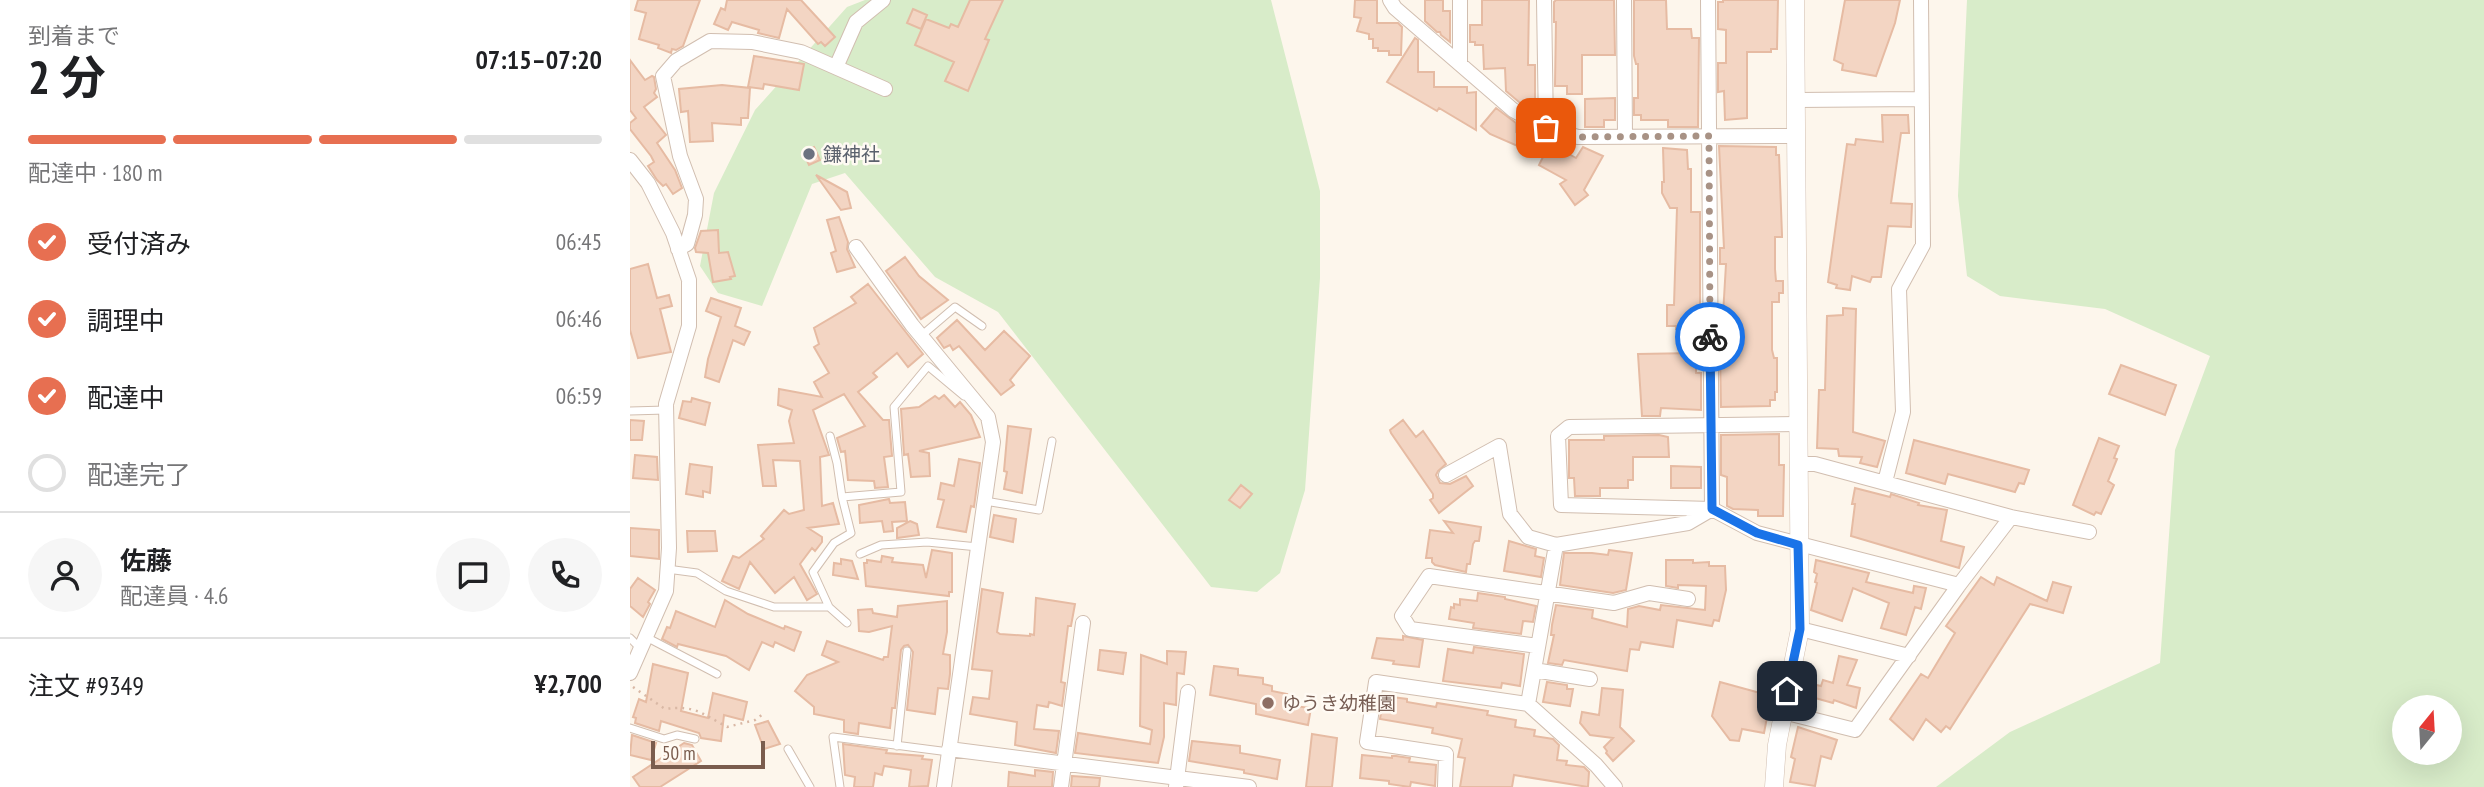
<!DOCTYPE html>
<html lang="ja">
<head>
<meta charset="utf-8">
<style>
  body { margin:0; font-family:"PT Sans Narrow","Noto Sans JP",sans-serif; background:#f6f6f6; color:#202124; height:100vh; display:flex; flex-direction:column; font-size:26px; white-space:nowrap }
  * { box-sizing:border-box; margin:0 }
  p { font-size:23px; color:#757577 }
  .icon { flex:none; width:38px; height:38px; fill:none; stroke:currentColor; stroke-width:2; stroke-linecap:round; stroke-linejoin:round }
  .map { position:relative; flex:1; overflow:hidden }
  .drawer { display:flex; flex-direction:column; background:#fff; width:630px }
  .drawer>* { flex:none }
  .needle { width:46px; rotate:18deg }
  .tools { position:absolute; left:1762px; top:695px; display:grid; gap:14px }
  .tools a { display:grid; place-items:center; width:70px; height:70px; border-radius:50%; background:#fff; box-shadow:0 7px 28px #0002; font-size:35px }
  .scale { position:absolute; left:21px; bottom:18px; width:114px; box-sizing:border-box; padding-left:7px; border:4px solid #7a5c4d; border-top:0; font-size:19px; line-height:24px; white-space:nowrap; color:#7a5c4d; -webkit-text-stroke:5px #fffaf3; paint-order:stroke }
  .pin { position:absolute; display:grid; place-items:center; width:60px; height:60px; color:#fff; margin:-30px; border-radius:14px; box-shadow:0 4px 10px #0006 }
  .courier { position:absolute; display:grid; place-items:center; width:70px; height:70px; margin:-35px; border:5px solid #1a73e8; border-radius:50%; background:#fff; color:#222; box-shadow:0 2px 9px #0007 }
  .headline em { font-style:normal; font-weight:700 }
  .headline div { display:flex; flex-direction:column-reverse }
  .headline { display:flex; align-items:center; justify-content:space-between; height:119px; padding:0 28px }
  h1 { font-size:46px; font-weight:700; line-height:52px }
  .bar { display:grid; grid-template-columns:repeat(4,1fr); gap:10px 7px; align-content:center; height:84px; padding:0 28px }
  .bar i { height:9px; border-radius:5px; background:#e0e0e0 }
  .bar .on { background:#e76f51 }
  .bar p { grid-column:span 4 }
  .line { display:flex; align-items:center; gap:18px; padding:0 28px; border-top:2px solid #e0e0e0 }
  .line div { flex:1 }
  .round { display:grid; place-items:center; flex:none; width:74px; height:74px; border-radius:37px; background:#f6f6f6 }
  ol { padding:0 28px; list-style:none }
  li { display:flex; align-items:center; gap:21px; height:77px }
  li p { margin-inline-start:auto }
  li .icon { padding:7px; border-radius:50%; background:#e76f51; color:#fff; stroke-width:4 }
  li:last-child { color:#757577 }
  li i { width:38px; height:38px; border:4px solid #e0e0e0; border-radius:50% }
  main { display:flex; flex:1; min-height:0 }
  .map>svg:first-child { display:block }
  .green { fill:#d8ecc9; fill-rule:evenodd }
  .building { fill:#f3d5c3; stroke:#e6bba3; stroke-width:2 }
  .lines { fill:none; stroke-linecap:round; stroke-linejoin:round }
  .service-casing { stroke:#d1beb0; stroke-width:9 }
  .minor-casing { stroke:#d1beb0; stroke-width:16 }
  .tertiary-casing { stroke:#d1beb0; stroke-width:19 }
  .path { stroke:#d9b8a5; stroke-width:2.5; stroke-dasharray:2 5; stroke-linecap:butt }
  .service { stroke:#fff; stroke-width:7 }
  .minor { stroke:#fff; stroke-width:14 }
  .tertiary { stroke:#fff; stroke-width:18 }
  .done { stroke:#a89285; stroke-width:7; stroke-dasharray:0 12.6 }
  .route { stroke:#1a73e8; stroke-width:9 }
  .worship-dot { fill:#6b7280; stroke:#fffaf3; stroke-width:2.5 }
  .education-dot { fill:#8d6e63; stroke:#fffaf3; stroke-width:2.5 }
  .labels { text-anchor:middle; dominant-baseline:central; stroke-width:5; stroke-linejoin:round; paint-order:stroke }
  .worship-label { font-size:19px; fill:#5b616d; stroke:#fffaf3; text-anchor:start }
  .education-label { font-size:19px; fill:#785e54; stroke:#fffaf3; text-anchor:start }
</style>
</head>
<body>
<main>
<section class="drawer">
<div class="headline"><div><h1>2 分</h1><p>到着まで</p></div><em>07:15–07:20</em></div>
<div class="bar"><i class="on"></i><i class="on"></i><i class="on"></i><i></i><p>配達中 · 180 m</p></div>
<ol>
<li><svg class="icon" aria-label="check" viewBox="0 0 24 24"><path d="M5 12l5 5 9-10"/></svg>受付済み<p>06:45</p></li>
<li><svg class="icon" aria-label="check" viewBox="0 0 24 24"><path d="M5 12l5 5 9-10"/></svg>調理中<p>06:46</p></li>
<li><svg class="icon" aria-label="check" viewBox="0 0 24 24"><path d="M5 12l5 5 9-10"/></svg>配達中<p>06:59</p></li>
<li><i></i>配達完了</li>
</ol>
<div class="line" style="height:126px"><a class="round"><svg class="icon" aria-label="person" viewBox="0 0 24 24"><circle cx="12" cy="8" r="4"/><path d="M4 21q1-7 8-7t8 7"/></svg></a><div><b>佐藤</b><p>配達員 · 4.6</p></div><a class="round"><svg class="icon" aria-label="chat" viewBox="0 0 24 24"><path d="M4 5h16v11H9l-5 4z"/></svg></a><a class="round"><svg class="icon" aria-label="phone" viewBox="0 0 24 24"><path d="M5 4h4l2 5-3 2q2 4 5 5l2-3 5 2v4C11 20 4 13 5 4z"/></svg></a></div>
<div class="line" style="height:91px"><div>注文 #9349</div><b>¥2,700</b></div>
</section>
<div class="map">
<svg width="1854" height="787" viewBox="0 0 1854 787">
  <rect width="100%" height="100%" fill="#fdf6ec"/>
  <path class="green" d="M235 0H641L690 191V278L675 490 650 573 627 592 581 587 368 312 305 277 215 173 182 184 132 306 88 293 70 266 84 193 125 110 217 7Z
    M1337 0H1854V787H1306L1380 732 1530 663 1545 450 1580 356 1475 309 1370 296 1337 276 1328 196ZM1820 707V752H1774V707Z"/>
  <path class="building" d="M8 0H70L53 46 46 50 42 49 41 53 28 48 29 45 9 39 16 13 5 10Z
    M97 0H171L205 37 195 46 191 42 188 44 157 9 149 38 128 33 129 30 102 22 98 30 84 24 91 8 95 10Z
    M340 0H373L355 39 359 40 338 91 315 81 324 62 285 45 296 19 319 28 321 24 328 27Z
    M725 0H747V23H768L772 27 771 55H759V51H748V48H743V39H739V34L727 31 731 18 724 17Z
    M795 0H813V11H820V42L811 35 810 32H807L795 21Z
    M852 0H899L898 65H905V111L889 102 876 91 875 68 854 69 853 45H845V42H840V25H852Z
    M926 0H984L985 55H952V94H937V86H925L926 22H924V2Z
    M1004 0H1036L1037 29H1061L1062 38H1069L1068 127H1038V120H1011V115H1004V98H1008V64H1006L1004 56Z
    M1093 0H1148L1147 49H1141V52H1117V118L1095 120 1094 91 1088 92V63H1096V30L1088 29V2H1093Z
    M1215 0H1270L1265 23 1246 76 1212 70 1213 64 1204 60Z
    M283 9 297 15 291 29 277 23Z
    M785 38 788 40V72H804V87H837V93L846 92V130L809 108 807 111 757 82Z
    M124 56 174 64 169 90 134 84 133 89 118 87Z
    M0 60 15 80 22 76 24 77 26 89 24 93 27 97 14 107 36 135 27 143 45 170 52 188 43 194 36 184 33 186 27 180 18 166 24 162 21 156 0 129V123L6 118 0 110Z
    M92 85 120 88 118 118H111V125L82 123 83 141 60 142 58 111 51 112 49 89Z
    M985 98V120H974V127H955V99Z
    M866 108 886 123V132L919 147 921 144 946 158 953 147 973 156 954 190 958 195 945 205 930 184 936 180 909 165 913 157 860 134 851 126Z
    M1252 115H1278L1279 133H1271L1261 203 1282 204 1281 227 1258 226 1251 277H1242L1240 282 1222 276 1220 290 1206 288 1207 285 1198 282 1217 144 1225 145 1226 139 1253 142Z
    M1089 146 1146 147V155H1149L1152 235V237H1145V269L1146 281H1153V293H1149V302H1142V350L1144 358H1147V392H1145V400H1140V406L1091 407 1090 352H1096V322L1093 315 1096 264H1090V248H1094Z
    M184 147 190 160 179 165 173 152Z
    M1033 148 1057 150 1058 169H1061V212H1070V324H1063L1064 328 1046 329V326H1037V305H1044L1047 208H1040L1032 193V182H1034Z
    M186 175 217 192 221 208 211 210Z
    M209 217 218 242 217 249 225 267 207 272 201 253 206 251 197 220Z
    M88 230 89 253 98 252 105 276 100 277 101 279 83 282 78 253 66 252 65 248 71 231Z
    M275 257 289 276 318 300 291 319 256 271Z
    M18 264 27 298 39 295 42 306 30 309 41 352 8 358 0 330V269Z
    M238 284 293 354 278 367 267 353 243 373 247 377 228 392 253 420H259L262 456 254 457 258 487 245 488 244 481 218 480 215 451 211 452 207 438 235 426 214 394 183 410 199 455 190 457 192 506 203 503 209 524 178 528 192 537V542L185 551 182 548 170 564 187 594 177 600 164 577 145 593 120 562 109 589 92 581 103 556 109 558 134 539 131 536 154 510 159 514 174 510 170 461 143 460 146 486H133L128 445 164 443 159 421 162 410 148 405 149 389 192 397 184 382 199 373 184 347 189 344 184 328 226 303 221 297Z
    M81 298 111 308 105 326 120 332 114 345 103 340 89 382 75 377 78 359 91 317 76 311Z
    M1213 308 1226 309 1223 432 1255 441 1247 467 1230 463 1232 457 1209 456 1208 449 1187 448 1189 390H1195L1197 316 1213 315Z
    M327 320 355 350 374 331 400 356 380 380 384 385 371 395 329 346 323 350 320 345 314 348 307 338Z
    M1066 353V373H1071V410L1031 408 1030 416H1012L1008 354Z
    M1491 365 1546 385 1535 415 1479 394Z
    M314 395 325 407 330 402 341 415 350 437 289 451 299 453 300 476 281 477 278 454 274 455 271 409 289 407 305 396 309 399Z
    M62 398 80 403 75 425 49 418 53 401 61 402Z
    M0 420 14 421 12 440H0Z
    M773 420 786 437 793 431 816 464 808 471 806 475 810 483 820 484 836 476 843 486 809 513 800 500 803 498V494L761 433 760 430Z
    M378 426 401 429 392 493 374 489 377 472 374 471Z
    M1149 434V465H1154L1153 516H1128V510L1103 509 1097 506V477L1091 475V435Z
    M1029 435 1038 437 1039 457H1003V480H998V488H970V496H945L944 478H939V440H974V436Z
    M1469 438 1489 446 1484 458 1487 459 1478 481 1484 485 1471 514 1466 512 1464 515 1443 505Z
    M1284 440 1399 470 1394 484 1389 483 1385 492 1318 474 1315 484 1276 473Z
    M5 455 27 457 28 480 3 478Z
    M329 459 350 463 344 507 341 506 336 532 307 527 314 500 308 499 311 483 324 486Z
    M60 464 82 467 80 493 73 491V497L56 494Z
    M1041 466 1071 467V488H1041Z
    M611 485 622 494 610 508 599 500Z
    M1225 488 1260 497 1261 494 1289 503 1288 505 1317 510 1311 541 1334 547 1329 568 1221 536 1225 504H1222Z
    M259 499 260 503 275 502 277 521 262 522 263 531 254 532 252 521 230 523 229 505Z
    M364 515 386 519 383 542 360 537Z
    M280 521 287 524 289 535 267 538V528Z
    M814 521 851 527 849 541H845L843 544 840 564H837L836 572 805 565 802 562V558H796L800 530 823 533Z
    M0 528 29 530V559L0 556Z
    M57 531H85L87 551 58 552Z
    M879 541 906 549 905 556 914 558 911 577 874 571Z
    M302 550 322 553V592H319V596L236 586 234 563H237V560L251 562 252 556 263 558 262 562 293 565 296 578Z
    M979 550 1002 553 996 590 983 593 930 585 934 553H962L978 555Z
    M211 559 222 561 228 579 203 575 204 563 211 564Z
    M1036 560H1063V563L1079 562V566H1095L1096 590 1089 621 1084 620 1082 626 1047 620 1043 647 1011 642 1009 650 1000 649 997 671 934 660 932 665 918 663 924 635H921L922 625 926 605 963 610 962 618 997 627 998 609 1009 606 1030 610 1031 605 1075 610 1076 586 1048 585V588L1036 586Z
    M1186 560 1239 573 1236 582 1283 593 1284 586 1296 588 1291 609 1285 607 1276 635 1251 628 1259 603 1223 588 1212 621 1181 610 1187 583 1185 582 1187 574 1184 572Z
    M1351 577 1364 585 1367 577 1417 601 1423 582 1441 587 1433 613 1400 604 1320 729 1316 726 1311 732 1296 719 1283 740 1260 719 1291 674 1298 678 1325 633 1316 626Z
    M8 578 25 590 18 602 20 604 13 617 0 606V589Z
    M352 589 373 593 367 632 370 634 400 636V634L404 635 406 598 445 604 441 626H438L431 682 435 683 432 706 419 702 418 707 407 705 404 729 429 731 426 753 385 745 387 722 340 714 343 697 359 699 362 671 342 669Z
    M848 593 875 597V599L906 606 903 622 893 621 891 634 843 628 844 623 819 619 821 607 824 608V604L830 605V599L847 601Z
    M95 600 118 614 154 629 155 626 171 632 164 651 145 642 143 647 132 642 119 670 96 656 48 644 47 647 32 639 37 627 40 628 46 611 85 627Z
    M317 601V632L313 654 320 655V674L318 689 308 688 305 714 277 710 283 652 278 645 274 646 271 650 265 708H262L260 728 229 723 228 734 214 732V720L184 714V707L165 691 177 675 208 662 192 655 197 641 253 660 254 657H258L262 626 239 632 229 631 228 610 242 609 243 613 267 617 268 606Z
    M773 636 793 640 789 667 763 664 764 661 742 658 747 638 773 640Z
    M844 647 894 654 890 686 872 683 871 688 813 681 818 649 843 653Z
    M470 650 496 653 493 674 468 670Z
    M537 651 556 652 554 674 547 673 546 705 534 703V737L528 763 445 753 448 733 520 744 522 730 510 726 511 655 537 664Z
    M1209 656 1227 660 1217 685 1230 688 1226 708 1204 700 1203 703 1178 696 1182 684 1191 686 1193 680 1203 683Z
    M23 664 58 673 51 711 78 718 83 693 117 702 113 720 94 715 91 741 71 738 69 733 31 721 29 731 5 723 6 718 3 717 9 699 16 702Z
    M584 666 608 669V675L633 678V684L642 686V691L657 694 656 699 666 700 664 706 681 708 678 725 626 714V704L580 695Z
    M917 682 937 685V689H943L940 706 913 702Z
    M1090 682 1141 696 1134 733 1112 729 1109 741 1100 740 1082 716Z
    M972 688 993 690 990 727 1004 741 983 761 976 753 977 751 974 747 983 738 960 735 950 723 952 712 969 715Z
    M754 696 777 699V702L806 707 807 703 858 711 857 715 886 720 885 727 905 730 904 736 923 739 929 745 927 760 937 761 936 765 954 767 959 772 958 787 884 775 882 787H830L835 758 828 757 832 739 802 733 803 728 750 719Z
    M138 721 150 744 134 749 125 725Z
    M1168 727 1207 740 1201 759 1191 756 1185 786 1160 782 1165 759 1161 757Z
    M682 734 707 738 702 787H676Z
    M2 735 26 743 21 760 0 755Z
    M562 741 610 746V753L650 760 647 779 614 773V770L559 761Z
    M54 743 62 745 71 761 30 787H10L3 777Z
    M213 744 257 750 256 753 293 756 292 759 302 760 298 786 279 787 281 770 254 766 252 775 245 773 243 787H224L225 777 215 775Z
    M732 755 762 758V756H766L780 758 779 762 806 765 805 786 781 782 780 787 759 784V781L730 778Z
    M405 770 423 772 422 787H378L379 772 405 776Z
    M442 776 470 778 469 787H441Z"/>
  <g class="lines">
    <defs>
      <path id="service" d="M291 336 325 307 352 326
        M0 411 36 410
        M200 436 207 463 212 497 271 492 264 407 298 366 334 396
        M212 497 221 533 204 543 183 572 199 607 217 623
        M355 501 409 510 422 441
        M230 554 251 545 297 542 348 547
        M37 569 67 573 96 591 144 607H199
        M16 637 87 674
        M0 638 10 648
        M0 728 34 739 47 735 65 739
        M267 746 277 651
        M158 749 180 787
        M210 787 203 737 319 752"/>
      <path id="minor" d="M760 0 765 8 883 110 916 128 948 137 1166 136
        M830 0V63
        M914 0 916 128
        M994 0 995 137
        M1078 0 1082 509 1127 533 1329 585
        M207 65 226 22 253 0
        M1166 100 1291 99
        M0 160 18 183 43 233 59 280V326L36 404 39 548 36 591 0 673
        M226 247 282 325 358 417 363 442 314 787
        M48 249 57 244 65 215 66 199 50 156 33 76 46 61 80 41 122 42 171 52 255 89
        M1169 464H1185L1381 517 1459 532
        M816 475 869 446 880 514 898 537 926 545 1058 523 1082 509 931 505 928 436 939 427 1169 424
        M1255 482 1273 412 1269 289 1293 245 1291 0
        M1170 629 1279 656
        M908 646 780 629 772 616 799 576 984 603 1019 593 1058 599
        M904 670 960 679
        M898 704 926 545
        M1153 712 1225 730 1329 585 1381 517
        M319 749 619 787
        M431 787 453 623
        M546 787 558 692
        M815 787 816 754 737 742 746 682 898 704 966 765 985 787"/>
      <path id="tertiary" d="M1144 787 1147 745 1170 629 1165 0"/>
    </defs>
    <use href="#service" class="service-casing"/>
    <use href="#minor" class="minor-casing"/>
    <use href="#tertiary" class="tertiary-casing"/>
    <path class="path" d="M3 687 35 709C65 705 71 713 97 727L125 720 133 714"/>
    <use href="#service" class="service"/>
    <use href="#minor" class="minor"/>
    <use href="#tertiary" class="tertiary"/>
  </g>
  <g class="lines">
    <path class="done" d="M916 128 948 137 1079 136 1080 337"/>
    <path class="route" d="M1080 337 1082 509 1127 533 1168 545 1170 629 1157 691"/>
  </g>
  <circle class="worship-dot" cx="179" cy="154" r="7"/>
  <circle class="education-dot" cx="638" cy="703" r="7"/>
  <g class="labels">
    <g class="worship-label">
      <text x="193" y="154">鎌神社</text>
    </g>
    <g class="education-label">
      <text x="652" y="703">ゆうき幼稚園</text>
    </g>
  </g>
</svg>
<div class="tools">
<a><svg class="needle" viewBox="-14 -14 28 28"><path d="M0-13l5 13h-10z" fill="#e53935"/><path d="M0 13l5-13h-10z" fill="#757577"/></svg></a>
</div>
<div class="scale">50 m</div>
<div class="pin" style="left:916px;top:128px;background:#ea580c"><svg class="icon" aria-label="bag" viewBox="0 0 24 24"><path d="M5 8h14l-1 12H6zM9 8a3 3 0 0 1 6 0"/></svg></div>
<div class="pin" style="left:1157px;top:691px;background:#1f2937"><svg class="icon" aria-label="home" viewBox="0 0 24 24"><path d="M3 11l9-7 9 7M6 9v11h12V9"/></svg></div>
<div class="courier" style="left:1080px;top:337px"><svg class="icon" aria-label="bike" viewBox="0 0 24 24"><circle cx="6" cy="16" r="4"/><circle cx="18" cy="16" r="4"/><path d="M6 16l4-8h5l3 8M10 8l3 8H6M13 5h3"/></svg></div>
</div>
</main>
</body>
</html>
